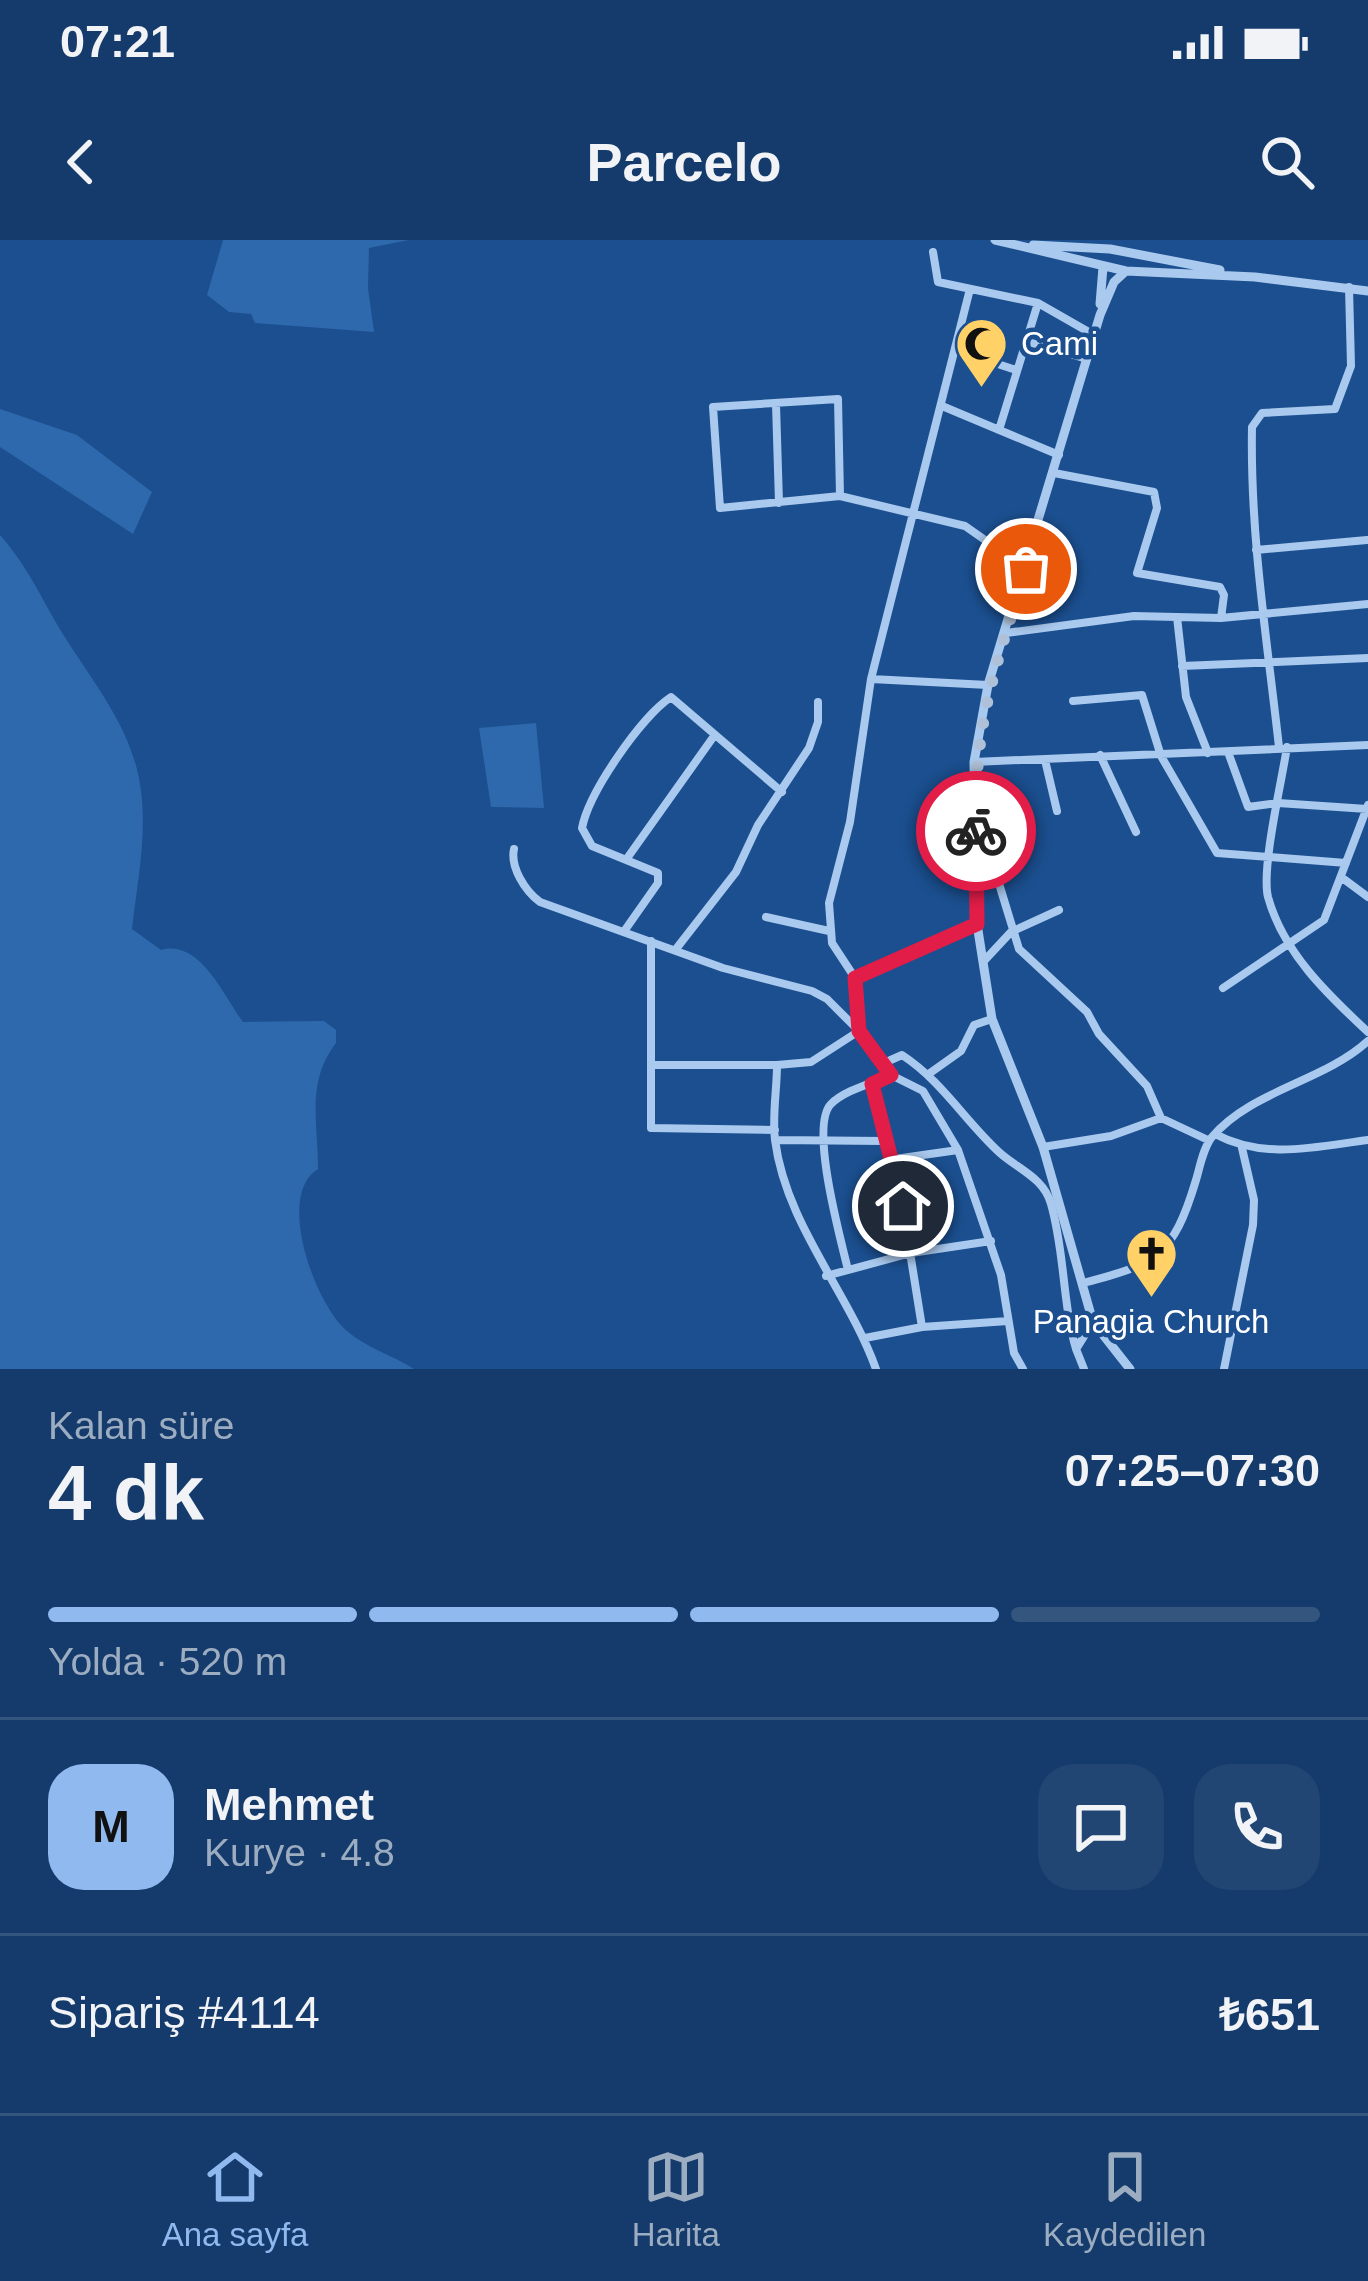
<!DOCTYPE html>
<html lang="tr">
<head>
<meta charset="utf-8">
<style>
  body { margin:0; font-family:Arial,sans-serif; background:#214673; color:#f1f3f6; height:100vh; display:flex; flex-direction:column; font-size:45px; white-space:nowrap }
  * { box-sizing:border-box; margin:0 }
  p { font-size:39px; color:#9dadc1 }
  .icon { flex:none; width:66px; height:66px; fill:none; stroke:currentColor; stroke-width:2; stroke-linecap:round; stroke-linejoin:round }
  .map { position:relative; height:1129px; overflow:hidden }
  .sheet { display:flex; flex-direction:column; background:#143b6b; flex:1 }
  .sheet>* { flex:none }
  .pin { position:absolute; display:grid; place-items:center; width:102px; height:102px; color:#fff; margin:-51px; border:6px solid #fff; border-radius:50%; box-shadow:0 3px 12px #0007 }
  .courier { position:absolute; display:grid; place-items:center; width:120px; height:120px; margin:-60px; border:9px solid #e11d48; border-radius:50%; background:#fff; color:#222; box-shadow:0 3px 15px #0007 }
  .head em { font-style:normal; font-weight:600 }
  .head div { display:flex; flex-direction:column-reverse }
  .head { display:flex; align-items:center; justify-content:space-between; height:204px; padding:0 48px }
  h1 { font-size:78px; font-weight:600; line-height:90px }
  .bar { display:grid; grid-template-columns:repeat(4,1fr); gap:18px 12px; align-content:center; height:144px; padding:0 48px }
  .bar i { height:15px; border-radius:9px; background:#33557e }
  .bar .selected { background:#90b9f0 }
  .bar p { grid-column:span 4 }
  .line { display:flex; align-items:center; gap:30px; padding:0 48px; border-top:3px solid #33557e }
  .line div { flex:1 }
  .round { display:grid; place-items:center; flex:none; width:126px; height:126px; border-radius:36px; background:#214673 }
  .status { display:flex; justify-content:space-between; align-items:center; height:84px; padding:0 60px; background:#143b6b; direction:ltr }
  .status svg { height:33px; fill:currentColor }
  header { display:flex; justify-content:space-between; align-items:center; height:156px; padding:0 48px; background:#143b6b; font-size:54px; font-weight:600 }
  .dock { display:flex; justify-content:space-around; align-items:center; height:168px; border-top:3px solid #33557e; background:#143b6b; font-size:33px; color:#9dadc1 }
  .dock a { display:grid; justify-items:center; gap:6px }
  .dock .selected { color:#90b9f0 }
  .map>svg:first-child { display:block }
  .green { fill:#2e69ad }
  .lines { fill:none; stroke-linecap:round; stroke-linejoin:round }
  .minor { stroke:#a9c9ee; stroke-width:8 }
  .tertiary { stroke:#a9c9ee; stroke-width:9 }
  .done { stroke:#afc1d8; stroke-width:12; stroke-dasharray:0 21.6 }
  .route { stroke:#e11d48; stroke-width:15 }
  .labels { text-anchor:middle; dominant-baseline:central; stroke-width:9; stroke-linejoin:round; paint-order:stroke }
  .poi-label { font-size:33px; fill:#fff; stroke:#1b4f8f; text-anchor:start }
</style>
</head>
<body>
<div class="status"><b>07:21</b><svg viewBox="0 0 49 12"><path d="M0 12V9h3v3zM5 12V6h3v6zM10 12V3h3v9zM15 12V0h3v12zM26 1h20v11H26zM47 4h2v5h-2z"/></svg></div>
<header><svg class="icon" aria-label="back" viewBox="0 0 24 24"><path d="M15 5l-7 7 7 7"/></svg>Parcelo<svg class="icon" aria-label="search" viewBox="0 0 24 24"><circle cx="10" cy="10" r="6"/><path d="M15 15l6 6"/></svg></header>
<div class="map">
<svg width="1368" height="1129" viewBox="0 0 1368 1129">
  <rect width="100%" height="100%" fill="#1b4f8f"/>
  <path class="green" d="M223 0H409L369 8 368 48 374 92 255 83 251 74 229 72 207 55Z
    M0 169 77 195 152 252 133 294 0 207Z
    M0 295C22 320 34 343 50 372 82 431 133 482 141 551 147 597 137 644 132 689L161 710C200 699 223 755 243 782L324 781 336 790V803C306 842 318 882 318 929 275 955 315 1064 347 1091 365 1107 394 1116 414 1129H0Z
    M536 483 544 568 491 567 479 488Z"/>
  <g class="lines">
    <path class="minor" d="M933 12 938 42 1038 63 1094 95
      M970 49 871 439 850 582 829 663 832 703 855 738 977 684
      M1025 101 1087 119
      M955 110 1016 130
      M776 164 779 263
      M942 166 1059 215
      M999 190 1038 63
      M1054 233 1154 252 1157 268 1137 333 1220 347 1224 355 1221 378
      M840 256 838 159 713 167 720 268 840 256 965 286 1025 328
      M1256 310 1367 300
      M1006 393 1134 376 1177 377
      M1182 426 1368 418
      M871 439 988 445
      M1073 461 1142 455 1161 516 1217 613 1346 623
      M1279 507C1267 399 1250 296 1252 187L1262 173 1335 169 1351 126 1349 47
      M1287 507C1282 540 1261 628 1268 657 1283 712 1327 754 1368 792
      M1228 512 1248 567 1278 563 1367 569
      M1208 513 1186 457 1177 377 1221 378 1368 364
      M1100 515 1136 592
      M1045 520 1057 571
      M974 522 1368 505
      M978 575 1019 709 1087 772 1099 794 1147 846 1161 878 1208 900
      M514 609C510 627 525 651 540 662L723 728 812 751 827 759 859 791 811 822 777 825C777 849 772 876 775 900 786 985 848 1051 876 1129
      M628 617 714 496
      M1341 637 1368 657
      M766 677 829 691
      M625 690 658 643V633L592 606 582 588C589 552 641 477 671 457L782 552
      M651 701V888L775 890
      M676 709 736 632 758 585 809 508 818 482V462
      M983 722 1011 692 1059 670
      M855 738 859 791 891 835 923 851 958 910 1001 1035 1014 1113 1023 1129
      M1223 748 1324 680 1368 565
      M884 823 902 815C942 841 965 881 1000 913 1018 929 1044 938 1051 964 1065 1013 1062 1061 1076 1109
      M651 825H777
      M930 833 961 811 974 785 992 779
      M872 844 884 901 895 919 922 1087
      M1215 894C1264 920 1315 907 1368 900
      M775 900 884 901
      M1043 907 1111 896 1161 878
      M895 919 958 910
      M848 1030C841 1000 809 886 831 864 845 850 873 843 891 835
      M826 1036 911 1013 991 1001
      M1083 1043C1156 1024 1173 1017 1196 940 1200 927 1203 908 1212 897 1252 850 1323 842 1368 801
      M865 1098 922 1087 1008 1081
      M1084 1129 1076 1109 1093 1082
      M1224 1129 1253 985 1254 960 1242 908"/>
    <path class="tertiary" d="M995 0 1126 31 1255 37 1368 51
      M1033 5 1110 9
      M1110 9 1220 30
      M1126 31 1114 42 1100 75 988 445 974 522 977 684 992 779 1043 907 1093 1082 1130 1129
      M1100 64 1103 27"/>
  </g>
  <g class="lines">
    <path class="done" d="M976 591C973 486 995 428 1026 329"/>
    <path class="route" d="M903 966 872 844 891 835 859 791 855 738 977 684 976 591"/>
  </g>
  <defs>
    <symbol id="mosque-pin" viewBox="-11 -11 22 30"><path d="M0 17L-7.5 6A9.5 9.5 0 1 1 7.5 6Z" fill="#ffd166" stroke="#1b4f8f"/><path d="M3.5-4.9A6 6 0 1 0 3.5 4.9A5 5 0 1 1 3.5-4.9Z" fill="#111"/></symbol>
    <symbol id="church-pin" viewBox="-11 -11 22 30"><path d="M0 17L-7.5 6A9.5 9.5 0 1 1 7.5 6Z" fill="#ffd166" stroke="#1b4f8f"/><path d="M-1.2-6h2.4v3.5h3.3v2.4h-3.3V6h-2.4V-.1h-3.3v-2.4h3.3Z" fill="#111"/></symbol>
  </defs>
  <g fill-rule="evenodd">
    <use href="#mosque-pin" x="952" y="74" width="59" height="81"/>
    <use href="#church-pin" x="1122" y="984" width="59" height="81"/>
  </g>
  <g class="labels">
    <g class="poi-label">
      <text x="1021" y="103">Cami</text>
      <text x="1151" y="1081" text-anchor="middle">Panagia Church</text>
    </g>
  </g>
</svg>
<div class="pin" style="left:1026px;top:329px;background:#ea580c"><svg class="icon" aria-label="bag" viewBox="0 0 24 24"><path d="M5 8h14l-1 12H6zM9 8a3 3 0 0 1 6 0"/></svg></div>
<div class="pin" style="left:903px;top:966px;background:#1f2937"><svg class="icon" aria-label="home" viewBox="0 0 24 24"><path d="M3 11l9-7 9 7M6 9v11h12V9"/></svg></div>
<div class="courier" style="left:976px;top:591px"><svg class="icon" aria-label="bike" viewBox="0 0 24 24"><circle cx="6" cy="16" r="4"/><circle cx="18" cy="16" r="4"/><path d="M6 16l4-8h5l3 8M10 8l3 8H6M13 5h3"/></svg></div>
</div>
<section class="sheet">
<div class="head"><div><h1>4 dk</h1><p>Kalan süre</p></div><em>07:25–07:30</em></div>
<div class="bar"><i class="selected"></i><i class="selected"></i><i class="selected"></i><i></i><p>Yolda · 520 m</p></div>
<div class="line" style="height:216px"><b class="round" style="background:#90b9f0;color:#111">M</b><div><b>Mehmet</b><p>Kurye · 4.8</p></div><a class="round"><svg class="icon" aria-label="chat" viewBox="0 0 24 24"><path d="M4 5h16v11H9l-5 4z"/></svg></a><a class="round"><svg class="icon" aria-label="phone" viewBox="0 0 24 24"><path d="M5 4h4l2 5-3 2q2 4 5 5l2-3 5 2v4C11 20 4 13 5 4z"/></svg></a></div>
<div class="line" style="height:156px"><div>Sipariş #4114</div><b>₺651</b></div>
</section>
<nav class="dock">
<a class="selected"><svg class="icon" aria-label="home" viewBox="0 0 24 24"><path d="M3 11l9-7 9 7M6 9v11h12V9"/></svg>Ana sayfa</a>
<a><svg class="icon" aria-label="map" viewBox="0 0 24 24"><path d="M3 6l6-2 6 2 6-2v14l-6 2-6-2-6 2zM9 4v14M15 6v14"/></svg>Harita</a>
<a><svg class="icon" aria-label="saved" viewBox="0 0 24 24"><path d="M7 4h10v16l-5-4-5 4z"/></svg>Kaydedilen</a>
</nav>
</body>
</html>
